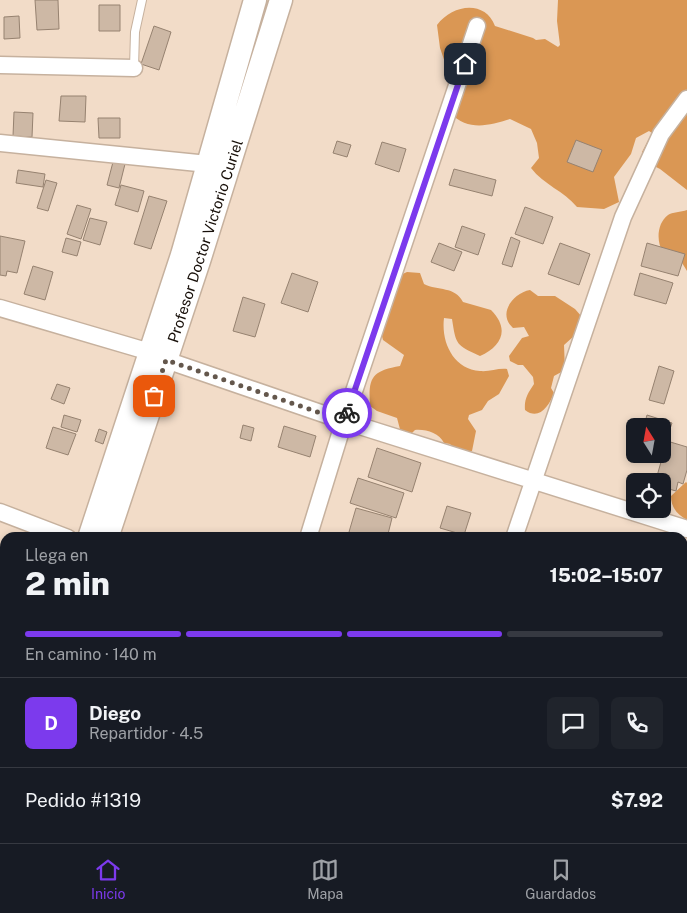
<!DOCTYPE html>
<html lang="es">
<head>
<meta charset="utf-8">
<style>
  body { margin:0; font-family:"Public Sans",sans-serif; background:#20242c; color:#f1f3f6; height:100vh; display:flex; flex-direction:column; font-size:19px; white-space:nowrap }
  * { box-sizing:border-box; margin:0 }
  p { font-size:16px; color:#9ea1a6 }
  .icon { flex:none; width:28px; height:28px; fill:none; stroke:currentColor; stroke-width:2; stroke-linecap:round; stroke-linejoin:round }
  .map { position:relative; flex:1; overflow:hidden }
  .sheet { position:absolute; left:0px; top:532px; width:688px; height:311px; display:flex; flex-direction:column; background:#171b24; border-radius:15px 15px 0 0; box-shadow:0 2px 8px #0003 }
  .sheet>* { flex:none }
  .needle { width:32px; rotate:349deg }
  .tools { position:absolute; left:626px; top:418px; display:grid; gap:10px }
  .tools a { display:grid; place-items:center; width:45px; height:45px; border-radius:8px; background:#171b24; box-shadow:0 2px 8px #0003; font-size:25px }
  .pin { position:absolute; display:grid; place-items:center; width:42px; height:42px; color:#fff; margin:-21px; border-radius:10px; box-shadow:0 2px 8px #0006 }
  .courier { position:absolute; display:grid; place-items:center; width:50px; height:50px; margin:-25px; border:4px solid #7c3aed; border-radius:50%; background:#fff; color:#222; box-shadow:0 1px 6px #0007 }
  .headline em { font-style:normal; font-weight:800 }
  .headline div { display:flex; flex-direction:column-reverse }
  .headline { display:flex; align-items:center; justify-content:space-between; height:85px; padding:0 25px }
  h1 { font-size:32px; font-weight:800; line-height:38px }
  .bar { display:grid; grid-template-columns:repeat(4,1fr); gap:8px 5px; align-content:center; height:60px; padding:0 25px }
  .bar i { height:6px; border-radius:4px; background:#363941 }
  .bar .current { background:#7c3aed }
  .bar p { grid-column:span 4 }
  .line { display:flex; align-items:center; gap:12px; padding:0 25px; border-top:1px solid #363941 }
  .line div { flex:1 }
  .round { display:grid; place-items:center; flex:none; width:52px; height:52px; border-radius:8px; background:#20242c }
  .menu { display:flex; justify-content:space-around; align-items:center; height:70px; border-top:1px solid #363941; background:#171b24; font-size:14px; color:#9ea1a6 }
  .menu a { display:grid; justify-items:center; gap:2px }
  .menu .current { color:#7c3aed }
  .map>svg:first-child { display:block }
  .forest { fill:#da9754 }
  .building { fill:#cdb8a5; stroke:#968270 }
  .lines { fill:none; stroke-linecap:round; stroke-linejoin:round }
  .lane-casing { stroke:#c6b19e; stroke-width:10 }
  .street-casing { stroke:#c6b19e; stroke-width:19 }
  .secondary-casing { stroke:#c6b19e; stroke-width:25 }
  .lane { stroke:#fff; stroke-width:8 }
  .street { stroke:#fff; stroke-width:16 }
  .secondary { stroke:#fff; stroke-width:22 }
  .done { stroke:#64574c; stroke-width:5; stroke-dasharray:0 9 }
  .route { stroke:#7c3aed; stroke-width:6 }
  .labels { text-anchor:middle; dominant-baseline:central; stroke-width:4; stroke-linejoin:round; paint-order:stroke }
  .street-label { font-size:15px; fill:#170f09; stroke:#fff }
</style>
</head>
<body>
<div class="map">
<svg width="687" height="843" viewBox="0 0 687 843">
  <rect width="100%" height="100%" fill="#f2dcc8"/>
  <path class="forest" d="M558 0H687V190L660 169 646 162 642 152 652 133 649 131 636 138 631 154 614 177 619 202 604 209 577 207C564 191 544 185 531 168L539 158 537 143 531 129 510 119C488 126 468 131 450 113V77L440 48 437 25C453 4 485 0 495 26L533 38 536 40 545 39 558 47 560 45 557 21Z
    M687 210V271L679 258 663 252C656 242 657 223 668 215 672 212 681 212 687 210Z
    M407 272 420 273 424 284C438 291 455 286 463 302L491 310C510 329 502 346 480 356 456 345 456 345 452 319L444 318C441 342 453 369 480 371 489 372 498 368 507 369L509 376 499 394 488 401 482 410 469 415 468 419 476 431 472 451C464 452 455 451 450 444L444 443C439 433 426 429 415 430L410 435 401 433 397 418 377 411 370 406C368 377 372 371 400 366L404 355 383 340 380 329 396 277Z
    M530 290 538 296H555L575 309 582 317 574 336 564 345 565 370 554 376 551 388 554 393C549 406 539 421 525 410 524 399 528 393 534 384L533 377 523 365H518L510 361 509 356 522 338 529 336 524 327 513 328C497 314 513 293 530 290Z
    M686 482 687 483V520C678 515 671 508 671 496Z"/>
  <path class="building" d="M35 0H58L59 29 37 30Z
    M99 5H120V31H99Z
    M19 16 20 38 4 39V17Z
    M154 26 171 32 159 70 141 64Z
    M61 96H86L85 122 59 121Z
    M14 112 33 113 32 137 13 136Z
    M98 118H120V138H99Z
    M576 140 602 150 593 172 567 162Z
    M337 141 351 145 347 157 333 153Z
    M382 142 406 149 399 172 375 164Z
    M113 162 125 164 119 188 107 185Z
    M454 169 496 180 492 196 449 185Z
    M18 170 45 174 43 187 16 183Z
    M46 180 57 183 48 211 37 208Z
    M121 185 144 191 138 212 115 205Z
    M149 196 167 201 151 249 134 244Z
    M77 205 91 209 81 239 67 234Z
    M525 207 553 217 543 244 515 234Z
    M90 218 107 222 100 245 83 240Z
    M462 226 485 234 478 255 455 247Z
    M0 236 25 241 17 273 7 271 6 276 0 275Z
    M511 237 520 241 512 267 502 264Z
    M66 238 81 242 77 256 62 252Z
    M439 243 462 252 454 271 431 262Z
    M560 243 590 254 579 285 548 274Z
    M647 243 685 254 678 276 641 266Z
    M33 266 53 272 45 300 24 294Z
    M292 273 318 282 308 312 281 303Z
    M640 273 673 283 666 304 634 295Z
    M243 297 265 304 255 337 233 331Z
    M659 366 674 371 664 404 649 400Z
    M57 384 70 388 64 404 51 399Z
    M64 415 81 420 77 432 61 427Z
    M647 415 672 423 662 453V426H644Z
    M243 425 254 428 251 441 240 438Z
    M284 426 316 436 310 457 278 447Z
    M53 427 76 434 68 455 46 448Z
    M99 429 107 432 103 444 95 441Z
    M667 441 687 447V470L683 484 678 482 676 491 662 487 664 478 657 476Z
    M377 448 421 463 412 492 368 477Z
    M358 478 404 493 396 518 350 503Z
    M447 506 471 513 464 535 440 528Z
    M356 508 392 518 387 538H367L349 532Z
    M0 656 5 658 0 679Z
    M682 819 687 820V839L682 838Z
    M174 839H189L188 843H173Z
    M190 839H206L204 843H188Z
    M222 839H240L239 843H221Z
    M523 839H540L538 843H522Z"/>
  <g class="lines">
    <defs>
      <path id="lane" d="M134 68 135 32 142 0"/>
      <path id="street" d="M0 65 134 68
        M0 143 208 164
        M0 308 150 352 166 360 344 421 687 529
        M0 512 68 538
        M308 538 344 421 477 26
        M514 538 623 217 661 134 687 99
        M682 667 687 652
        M0 724 5 725
        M384 839 398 843
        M421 843 422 839
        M629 843 630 839"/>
      <path id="secondary" d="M89 538 182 255 255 0
        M107 538 199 261 281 0
        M0 815 5 799
        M16 843 17 839"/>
    </defs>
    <use href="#lane" class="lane-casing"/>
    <use href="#street" class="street-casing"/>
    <use href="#secondary" class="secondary-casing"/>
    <use href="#lane" class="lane"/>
    <use href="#street" class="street"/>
    <use href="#secondary" class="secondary"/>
  </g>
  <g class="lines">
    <path class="done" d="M154 396 166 360 344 421 347 413"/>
    <path class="route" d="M347 413 465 64"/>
  </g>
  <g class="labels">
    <g class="street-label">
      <text transform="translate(205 241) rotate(-72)">Profesor Doctor Victorio Curiel</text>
    </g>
  </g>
</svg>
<div class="tools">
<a><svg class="needle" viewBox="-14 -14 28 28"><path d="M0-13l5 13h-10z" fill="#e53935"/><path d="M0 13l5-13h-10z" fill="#9ea1a6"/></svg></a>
<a><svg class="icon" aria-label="locate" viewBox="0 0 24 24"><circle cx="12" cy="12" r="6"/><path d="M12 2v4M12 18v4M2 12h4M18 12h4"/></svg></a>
</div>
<div class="pin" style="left:154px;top:396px;background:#ea580c"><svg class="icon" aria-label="bag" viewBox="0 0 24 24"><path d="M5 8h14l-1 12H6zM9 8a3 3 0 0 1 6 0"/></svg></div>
<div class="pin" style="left:465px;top:64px;background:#1f2937"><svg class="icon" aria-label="home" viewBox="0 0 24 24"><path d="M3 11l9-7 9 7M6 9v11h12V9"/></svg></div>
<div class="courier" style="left:347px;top:413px"><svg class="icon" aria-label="bike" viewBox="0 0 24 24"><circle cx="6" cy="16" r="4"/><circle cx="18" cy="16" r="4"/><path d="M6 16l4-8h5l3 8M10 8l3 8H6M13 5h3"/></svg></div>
<section class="sheet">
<div class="headline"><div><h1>2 min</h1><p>Llega en</p></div><em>15:02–15:07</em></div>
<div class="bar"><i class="current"></i><i class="current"></i><i class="current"></i><i></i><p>En camino · 140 m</p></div>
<div class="line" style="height:90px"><b class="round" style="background:#7c3aed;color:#fff">D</b><div><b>Diego</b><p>Repartidor · 4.5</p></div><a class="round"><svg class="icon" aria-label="chat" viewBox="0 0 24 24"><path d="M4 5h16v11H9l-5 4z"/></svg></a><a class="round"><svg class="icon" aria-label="phone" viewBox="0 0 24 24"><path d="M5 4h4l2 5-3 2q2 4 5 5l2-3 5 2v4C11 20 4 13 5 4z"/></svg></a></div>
<div class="line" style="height:65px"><div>Pedido #1319</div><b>$7.92</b></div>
</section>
</div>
<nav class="menu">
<a class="current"><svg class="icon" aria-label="home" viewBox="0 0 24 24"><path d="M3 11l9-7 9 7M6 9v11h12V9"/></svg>Inicio</a>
<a><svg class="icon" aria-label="map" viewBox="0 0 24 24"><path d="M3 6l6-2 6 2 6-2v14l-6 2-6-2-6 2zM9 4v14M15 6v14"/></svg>Mapa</a>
<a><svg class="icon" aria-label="saved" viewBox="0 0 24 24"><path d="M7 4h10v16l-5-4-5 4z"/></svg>Guardados</a>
</nav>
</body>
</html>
